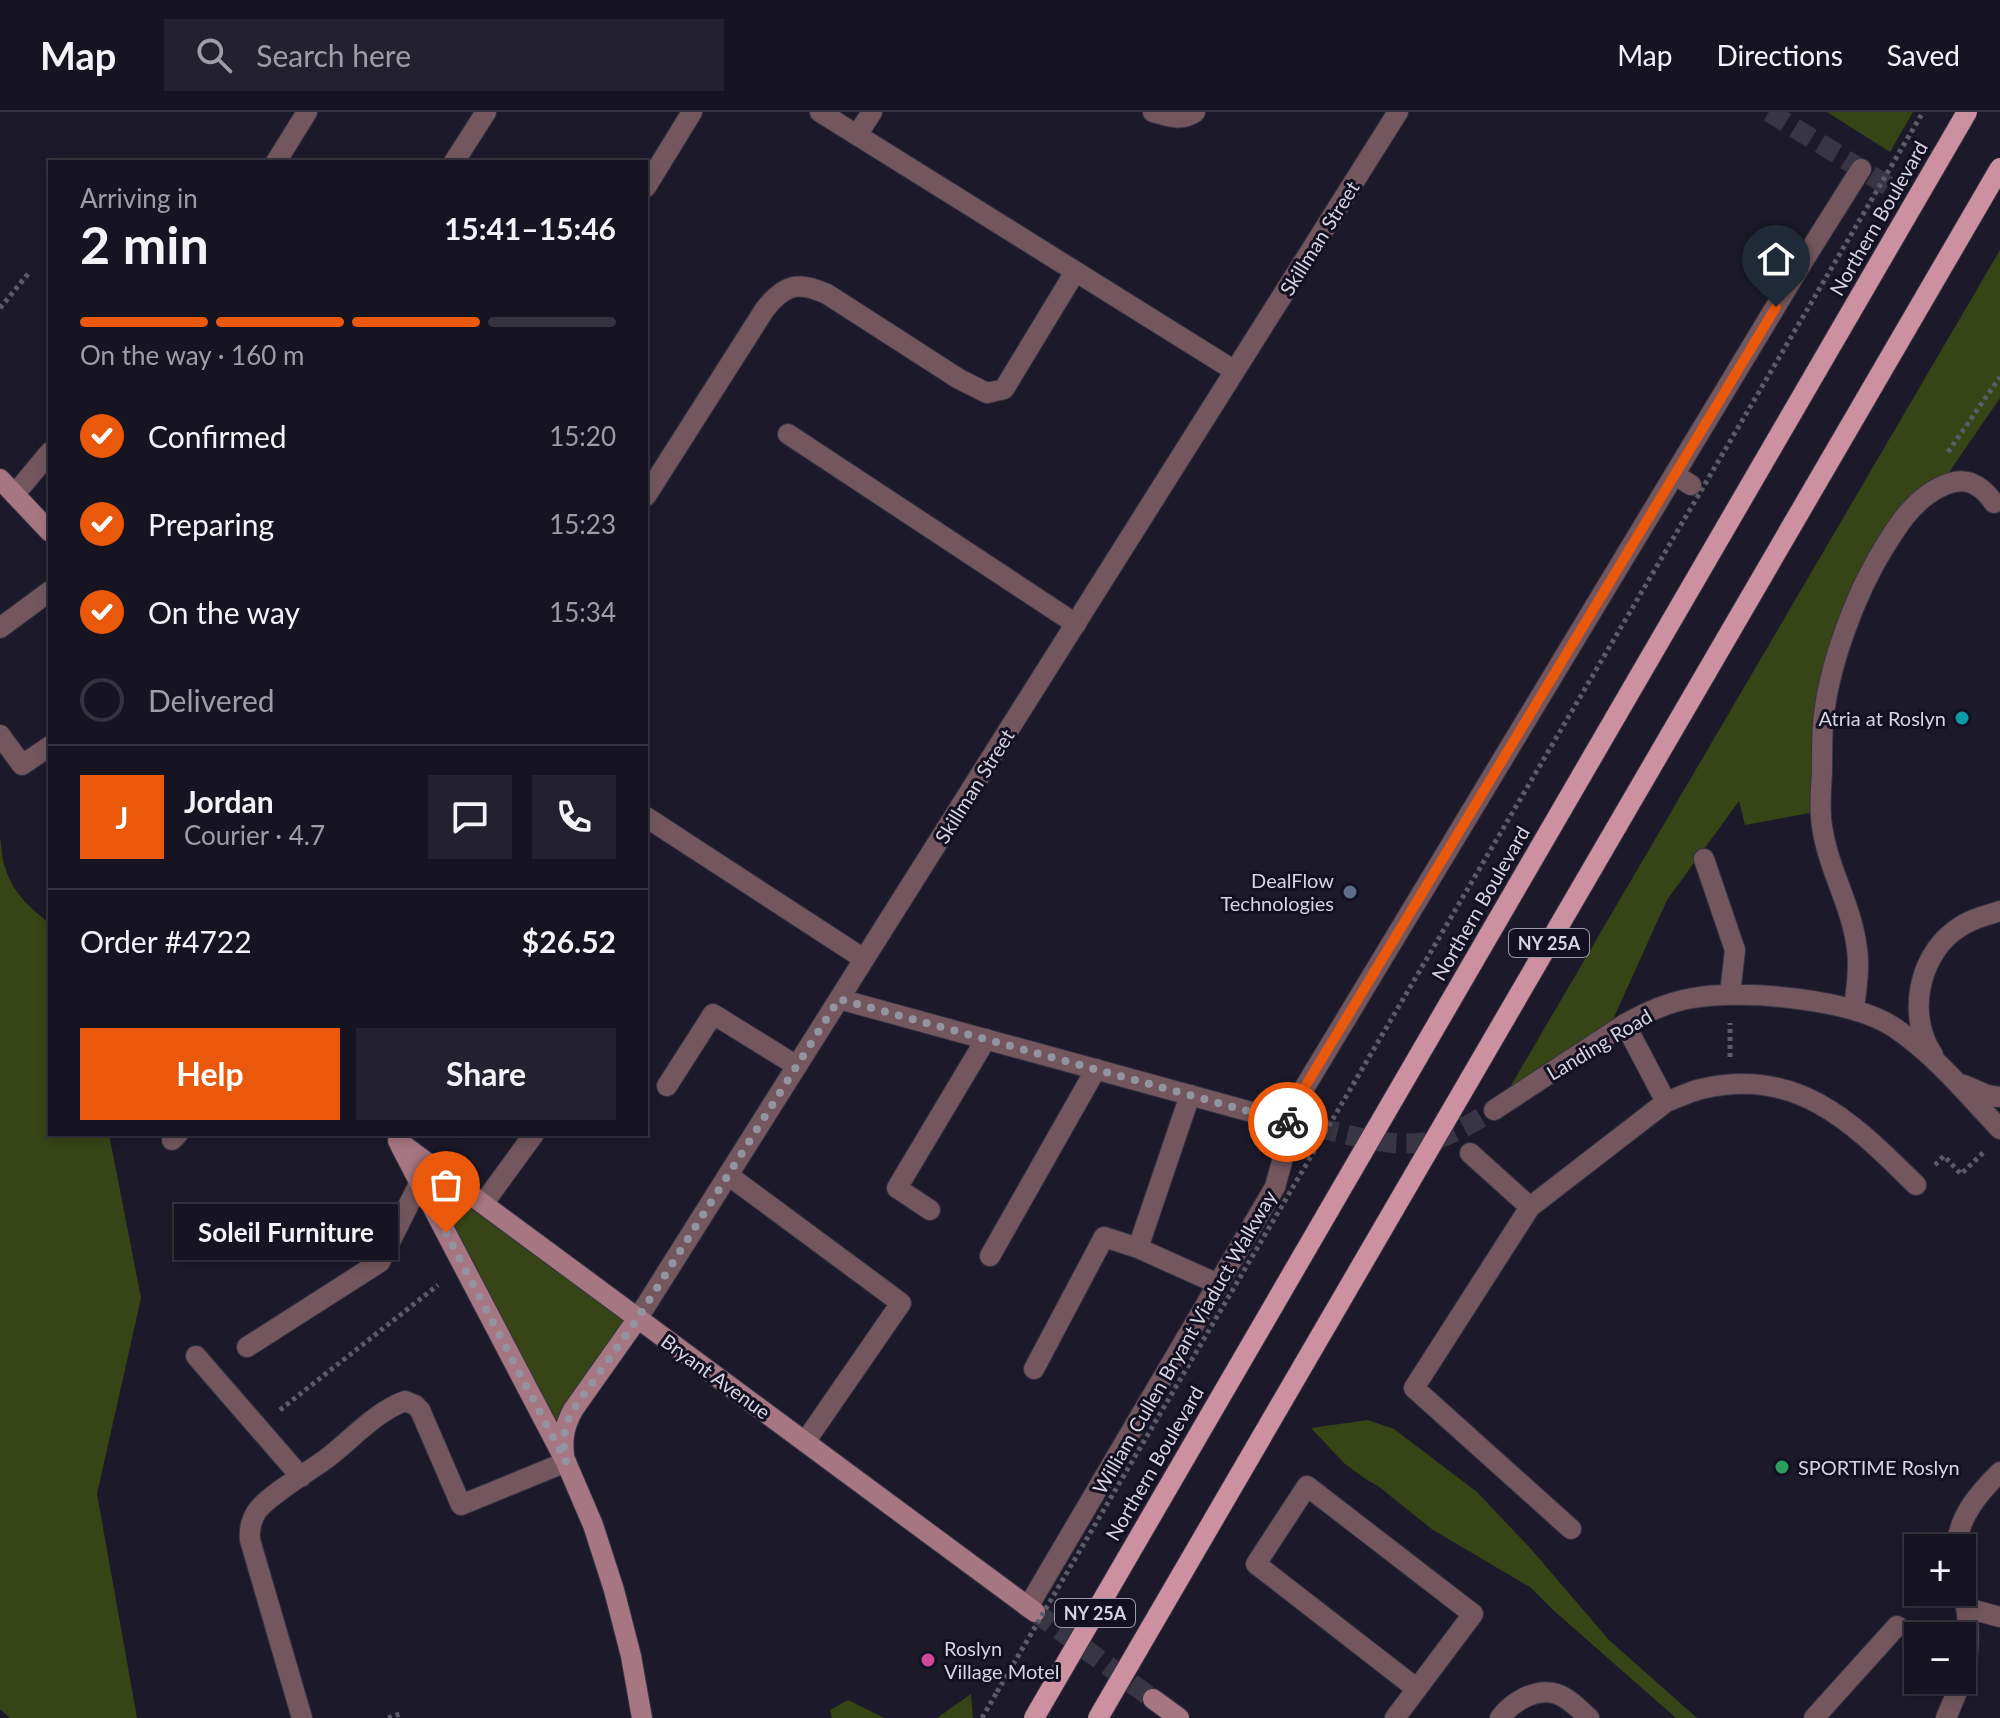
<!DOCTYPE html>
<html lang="en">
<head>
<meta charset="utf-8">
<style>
  body { margin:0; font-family:Lato,sans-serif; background:#22212d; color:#f1f3f6; height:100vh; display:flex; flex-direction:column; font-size:30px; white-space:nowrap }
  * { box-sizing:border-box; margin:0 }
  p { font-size:26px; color:#9d9ea5 }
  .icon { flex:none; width:44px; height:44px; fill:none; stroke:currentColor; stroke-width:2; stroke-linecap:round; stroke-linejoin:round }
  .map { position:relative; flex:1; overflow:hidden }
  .panel { position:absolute; left:48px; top:48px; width:600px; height:976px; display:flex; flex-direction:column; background:#151420; border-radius:0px; box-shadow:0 4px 12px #0003,0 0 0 2px #34333e }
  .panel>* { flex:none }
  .buttons { position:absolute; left:1904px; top:1422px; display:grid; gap:16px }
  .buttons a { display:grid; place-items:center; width:72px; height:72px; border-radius:0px; background:#151420; box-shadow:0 4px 12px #0003,0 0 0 2px #34333e; font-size:40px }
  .pin { position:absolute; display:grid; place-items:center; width:68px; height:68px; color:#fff; margin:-82px -34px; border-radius:50% 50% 50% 0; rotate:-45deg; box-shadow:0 0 8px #0007 }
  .pin .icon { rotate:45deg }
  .courier { position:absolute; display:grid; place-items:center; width:80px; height:80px; margin:-40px; border:6px solid #ea580c; border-radius:50%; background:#fff; color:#222; box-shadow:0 2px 10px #0007 }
  .bubble { position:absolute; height:56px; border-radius:0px; background:#151420; box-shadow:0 4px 12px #0003,0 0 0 2px #34333e; font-size:26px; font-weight:700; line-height:56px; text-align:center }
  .overview em { font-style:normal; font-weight:700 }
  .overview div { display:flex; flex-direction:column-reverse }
  .overview { display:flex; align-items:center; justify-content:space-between; height:136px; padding:0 32px }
  h1 { font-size:52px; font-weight:700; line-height:60px }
  .bar { display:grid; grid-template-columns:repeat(4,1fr); gap:12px 8px; align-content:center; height:96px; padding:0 32px }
  .bar i { height:10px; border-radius:6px; background:#34333e }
  .bar .selected { background:#ea580c }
  .bar p { grid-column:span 4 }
  .line { display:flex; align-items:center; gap:20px; padding:0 32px; border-top:2px solid #34333e }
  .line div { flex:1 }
  .round { display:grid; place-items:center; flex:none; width:84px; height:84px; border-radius:0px; background:#22212d }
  ol { padding:0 32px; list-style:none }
  li { display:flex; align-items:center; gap:24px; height:88px }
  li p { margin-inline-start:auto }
  li .icon { padding:8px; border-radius:50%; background:#ea580c; color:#fff; stroke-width:4 }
  li:last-child { color:#9d9ea5 }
  li i { width:44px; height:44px; border:4px solid #34333e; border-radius:50% }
  .primary-button { display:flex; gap:16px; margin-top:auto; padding:16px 32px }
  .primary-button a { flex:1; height:92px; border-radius:0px; background:#ea580c; color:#fff; font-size:32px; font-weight:700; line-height:92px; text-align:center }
  .primary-button a+a { background:#22212d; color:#f1f3f6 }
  header { display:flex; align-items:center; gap:48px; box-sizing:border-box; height:112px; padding:0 40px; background:#151420; border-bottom:2px solid #34333e }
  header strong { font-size:38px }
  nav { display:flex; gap:44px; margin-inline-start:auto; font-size:28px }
  .search { width:560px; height:72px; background:#22212d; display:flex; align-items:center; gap:20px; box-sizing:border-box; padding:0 28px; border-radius:0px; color:#9d9ea5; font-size:30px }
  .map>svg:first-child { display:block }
  .green { fill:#374416 }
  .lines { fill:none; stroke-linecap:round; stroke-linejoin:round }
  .street-tunnel { stroke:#383645; stroke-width:20; stroke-dasharray:20 10; stroke-linecap:butt }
  .secondary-tunnel { stroke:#383645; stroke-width:20; stroke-dasharray:20 10; stroke-linecap:butt }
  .lane-casing { stroke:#363443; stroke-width:22 }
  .street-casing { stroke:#363443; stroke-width:22 }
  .secondary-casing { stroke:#363443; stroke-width:22 }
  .path { stroke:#5c5b69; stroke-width:5; stroke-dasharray:4 4; stroke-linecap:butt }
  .lane { stroke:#74575e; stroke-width:20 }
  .street { stroke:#74575e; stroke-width:20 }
  .secondary { stroke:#a67783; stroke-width:20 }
  .primary-bridge-casing { stroke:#363443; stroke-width:22; stroke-linecap:butt }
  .path-bridge { stroke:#5c5b69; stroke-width:5; stroke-dasharray:4 4; stroke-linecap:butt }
  .primary-bridge { stroke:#cd90a0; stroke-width:20 }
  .done { stroke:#9493a0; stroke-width:8; stroke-dasharray:0 14.4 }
  .route { stroke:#ea580c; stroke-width:10 }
  .culture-dot { fill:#0f9aa8; stroke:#131121; stroke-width:3 }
  .service-dot { fill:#5c6f8a; stroke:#131121; stroke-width:3 }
  .leisure-dot { fill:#2e9e5b; stroke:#131121; stroke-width:3 }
  .hotel-dot { fill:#d1479c; stroke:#131121; stroke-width:3 }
  .labels { text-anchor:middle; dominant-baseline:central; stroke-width:6; stroke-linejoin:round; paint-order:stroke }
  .shield { fill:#131121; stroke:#9b9aa6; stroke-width:2 }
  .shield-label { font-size:18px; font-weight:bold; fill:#d5d4df }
  .street-label { font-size:20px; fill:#d5d4df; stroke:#131121 }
  .poi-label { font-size:20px; fill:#d5d4df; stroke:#131121; text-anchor:end }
</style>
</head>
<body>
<header>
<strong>Map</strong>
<div class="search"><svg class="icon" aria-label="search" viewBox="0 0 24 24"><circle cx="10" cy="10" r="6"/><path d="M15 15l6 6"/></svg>Search here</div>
<nav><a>Map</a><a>Directions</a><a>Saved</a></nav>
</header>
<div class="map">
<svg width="2000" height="1606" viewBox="0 0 2000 1606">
  <rect width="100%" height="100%" fill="#1c1a2a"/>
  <path class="green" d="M1827 0H1913L1890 40Z
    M2000 138V286L1939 375 1916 391 1835 552 1821 699 1745 713 1739 689 1667 788 1605 925 1499 994Z
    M0 726C2 737 2 748 6 758 15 784 30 795 50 812V1022H109L141 1186 97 1382 137 1606H10L0 1597Z
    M398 1029 638 1206 563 1323Z
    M1368 1308 1394 1317 1477 1380 1531 1437 1609 1528 1697 1606H1676L1552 1497 1530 1475 1433 1418 1378 1374 1364 1366 1344 1351 1311 1316Z
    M971 1582 973 1606H937Z
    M848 1588 884 1606H832L830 1598Z"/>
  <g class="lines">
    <path class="street-tunnel" d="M1769 0 1903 83
      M1318 1016C1352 1023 1390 1036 1425 1030 1450 1025 1472 1011 1494 998"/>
    <path class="secondary-tunnel" d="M1035 1500 1153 1587"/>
    <defs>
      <path id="lane" d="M1153 0C1168 4 1181 10 1195 0
        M857 23 872 0
        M454 50 486 0
        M788 322 1076 512
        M1675 363 1691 373
        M15 382 50 340
        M646 384 765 197C785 172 798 169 827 182L959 267 987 281 1004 277 1075 160
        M0 516 50 479
        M0 623 22 653 50 634
        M646 705 864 847
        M1704 747 1735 838 1730 882
        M1854 897C1856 878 1860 856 1857 837 1852 794 1828 757 1822 714 1819 696 1821 678 1822 660 1822 644 1822 627 1823 611 1828 555 1855 482 1885 434 1897 415 1908 397 1927 383 1953 365 1974 362 1994 391
        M1933 943C1907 905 1918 846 1954 819 1968 808 1984 804 2000 799
        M1964 973 1987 983 2000 985
        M667 974 713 902 797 954
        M1190 983 1138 1136 1218 1172
        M1666 990C1677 986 1689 980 1701 977 1798 954 1853 1011 1916 1073
        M172 1028 178 1022
        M1470 1041 1530 1095
        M728 1063 901 1191 805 1330
        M483 1092 534 1022
        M930 1098 897 1076 986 927
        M990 1144 1096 957
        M247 1235 380 1150 420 1070
        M196 1244 301 1365
        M1034 1257 1104 1125 1138 1136
        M1571 1417 1414 1276 1530 1095 1666 990 1625 912C1647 900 1668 890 1693 886 1744 877 1852 887 1895 916 1935 943 1967 982 2000 1017
        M1956 1436C1959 1404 1978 1382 2000 1360
        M1962 1476C1970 1507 1972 1537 1962 1568
        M1028 1495 1275 1075 1284 1042 1288 1010
        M1967 1496 2000 1505
        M302 1606 250 1428C249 1417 251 1408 257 1399 269 1383 308 1360 326 1347 351 1328 375 1300 405 1289L415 1293 420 1298 461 1393 566 1350
        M1395 1606 1473 1502 1307 1374 1256 1452 1417 1577
        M1500 1606C1512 1590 1536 1575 1557 1582 1569 1586 1580 1598 1589 1606
        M1814 1606 1897 1514
        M1946 1606 1962 1568"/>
      <path id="street" d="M820 0 1235 259
        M276 50 307 0
        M646 75 692 0
        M839 887 1288 1010 1318 1016
        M1494 998 1625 912
        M1288 1010 1297 988 1805 146 1861 57
        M638 1206 1398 0"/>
      <path id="secondary" d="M0 367 50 420
        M398 1029 1035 1500
        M400 1033 566 1350 593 1413 614 1478 631 1544 642 1606
        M564 1342C562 1325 565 1313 573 1298L638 1206
        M1153 1587 1179 1606"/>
    </defs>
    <use href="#lane" class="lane-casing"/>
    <use href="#street" class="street-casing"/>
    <use href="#secondary" class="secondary-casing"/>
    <path class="path" d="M0 196 28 162
      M1948 340 2000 265
      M1730 945V911
      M1935 1053 1944 1044 1961 1062 1985 1039
      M280 1298 438 1173
      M388 1606 400 1602
      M982 1606 997 1580"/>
    <use href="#lane" class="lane"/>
    <use href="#street" class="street"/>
    <use href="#secondary" class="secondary"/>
    <defs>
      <path id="primary-bridge" d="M1034 1606 1967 0
        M1098 1606 2000 56"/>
    </defs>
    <use href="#primary-bridge" class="primary-bridge-casing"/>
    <path class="path-bridge" d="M997 1580 1923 0"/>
    <use href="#primary-bridge" class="primary-bridge"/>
  </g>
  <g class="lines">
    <path class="done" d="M446 1121 566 1350C562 1330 563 1316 573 1298L638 1206 839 887 1288 1010"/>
    <path class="route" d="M1288 1010 1297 988 1776 195"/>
  </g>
  <circle class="culture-dot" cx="1962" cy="606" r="8"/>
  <circle class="service-dot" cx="1350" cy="780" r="8"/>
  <circle class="leisure-dot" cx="1782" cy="1355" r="8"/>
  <circle class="hotel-dot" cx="928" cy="1548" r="8"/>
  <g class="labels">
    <g class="shield">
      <rect x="1509" y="817" width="80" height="28" rx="6"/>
      <rect x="1055" y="1487" width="80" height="28" rx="6"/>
    </g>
    <g class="shield-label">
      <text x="1549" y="831">NY 25A</text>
      <text x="1095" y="1501">NY 25A</text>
    </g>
    <g class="street-label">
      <text transform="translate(1878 106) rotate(-60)">Northern Boulevard</text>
      <text transform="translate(1319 126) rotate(-58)">Skillman Street</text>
      <text transform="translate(974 674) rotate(-58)">Skillman Street</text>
      <text transform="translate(1480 791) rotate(-60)">Northern Boulevard</text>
      <text transform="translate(1599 932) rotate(-31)">Landing Road</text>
      <text transform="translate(1184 1230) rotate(-60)">William Cullen Bryant Viaduct Walkway</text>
      <text transform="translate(716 1264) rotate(36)">Bryant Avenue</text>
      <text transform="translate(1154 1351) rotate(-60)">Northern Boulevard</text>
    </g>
    <g class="poi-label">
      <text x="1946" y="606">Atria at Roslyn</text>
      <text x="1334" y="768">DealFlow<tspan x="1334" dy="23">Technologies</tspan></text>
      <text x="1798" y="1355" text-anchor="start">SPORTIME Roslyn</text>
      <text x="944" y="1536" text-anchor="start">Roslyn<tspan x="944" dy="23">Village Motel</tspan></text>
    </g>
  </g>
</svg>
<div class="buttons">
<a>+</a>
<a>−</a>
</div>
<div class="pin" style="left:446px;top:1121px;background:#ea580c"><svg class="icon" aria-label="bag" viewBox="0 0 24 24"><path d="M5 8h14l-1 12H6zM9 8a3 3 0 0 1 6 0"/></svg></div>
<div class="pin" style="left:1776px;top:195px;background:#1f2937"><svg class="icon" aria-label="home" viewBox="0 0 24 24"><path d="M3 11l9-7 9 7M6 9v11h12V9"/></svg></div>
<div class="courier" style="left:1288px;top:1010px"><svg class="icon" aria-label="bike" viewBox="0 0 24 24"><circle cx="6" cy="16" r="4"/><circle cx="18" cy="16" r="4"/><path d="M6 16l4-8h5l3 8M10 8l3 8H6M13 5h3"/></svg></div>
<div class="bubble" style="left:174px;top:1092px;width:224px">Soleil Furniture</div>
<section class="panel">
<div class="overview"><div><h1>2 min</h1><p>Arriving in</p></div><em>15:41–15:46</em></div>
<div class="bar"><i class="selected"></i><i class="selected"></i><i class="selected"></i><i></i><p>On the way · 160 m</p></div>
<ol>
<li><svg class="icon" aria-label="check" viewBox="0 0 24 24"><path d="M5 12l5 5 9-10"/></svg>Confirmed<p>15:20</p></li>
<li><svg class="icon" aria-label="check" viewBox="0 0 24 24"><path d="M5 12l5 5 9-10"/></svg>Preparing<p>15:23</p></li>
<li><svg class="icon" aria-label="check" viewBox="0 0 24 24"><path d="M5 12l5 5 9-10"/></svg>On the way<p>15:34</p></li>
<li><i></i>Delivered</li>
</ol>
<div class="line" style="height:144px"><b class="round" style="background:#ea580c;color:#fff">J</b><div><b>Jordan</b><p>Courier · 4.7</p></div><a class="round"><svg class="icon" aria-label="chat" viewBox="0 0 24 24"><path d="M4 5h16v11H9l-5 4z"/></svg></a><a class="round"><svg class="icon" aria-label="phone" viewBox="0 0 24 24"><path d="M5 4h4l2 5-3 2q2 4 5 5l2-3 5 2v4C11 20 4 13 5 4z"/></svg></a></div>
<div class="line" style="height:104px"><div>Order #4722</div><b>$26.52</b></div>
<div class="primary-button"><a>Help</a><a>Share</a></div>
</section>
</div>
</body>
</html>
